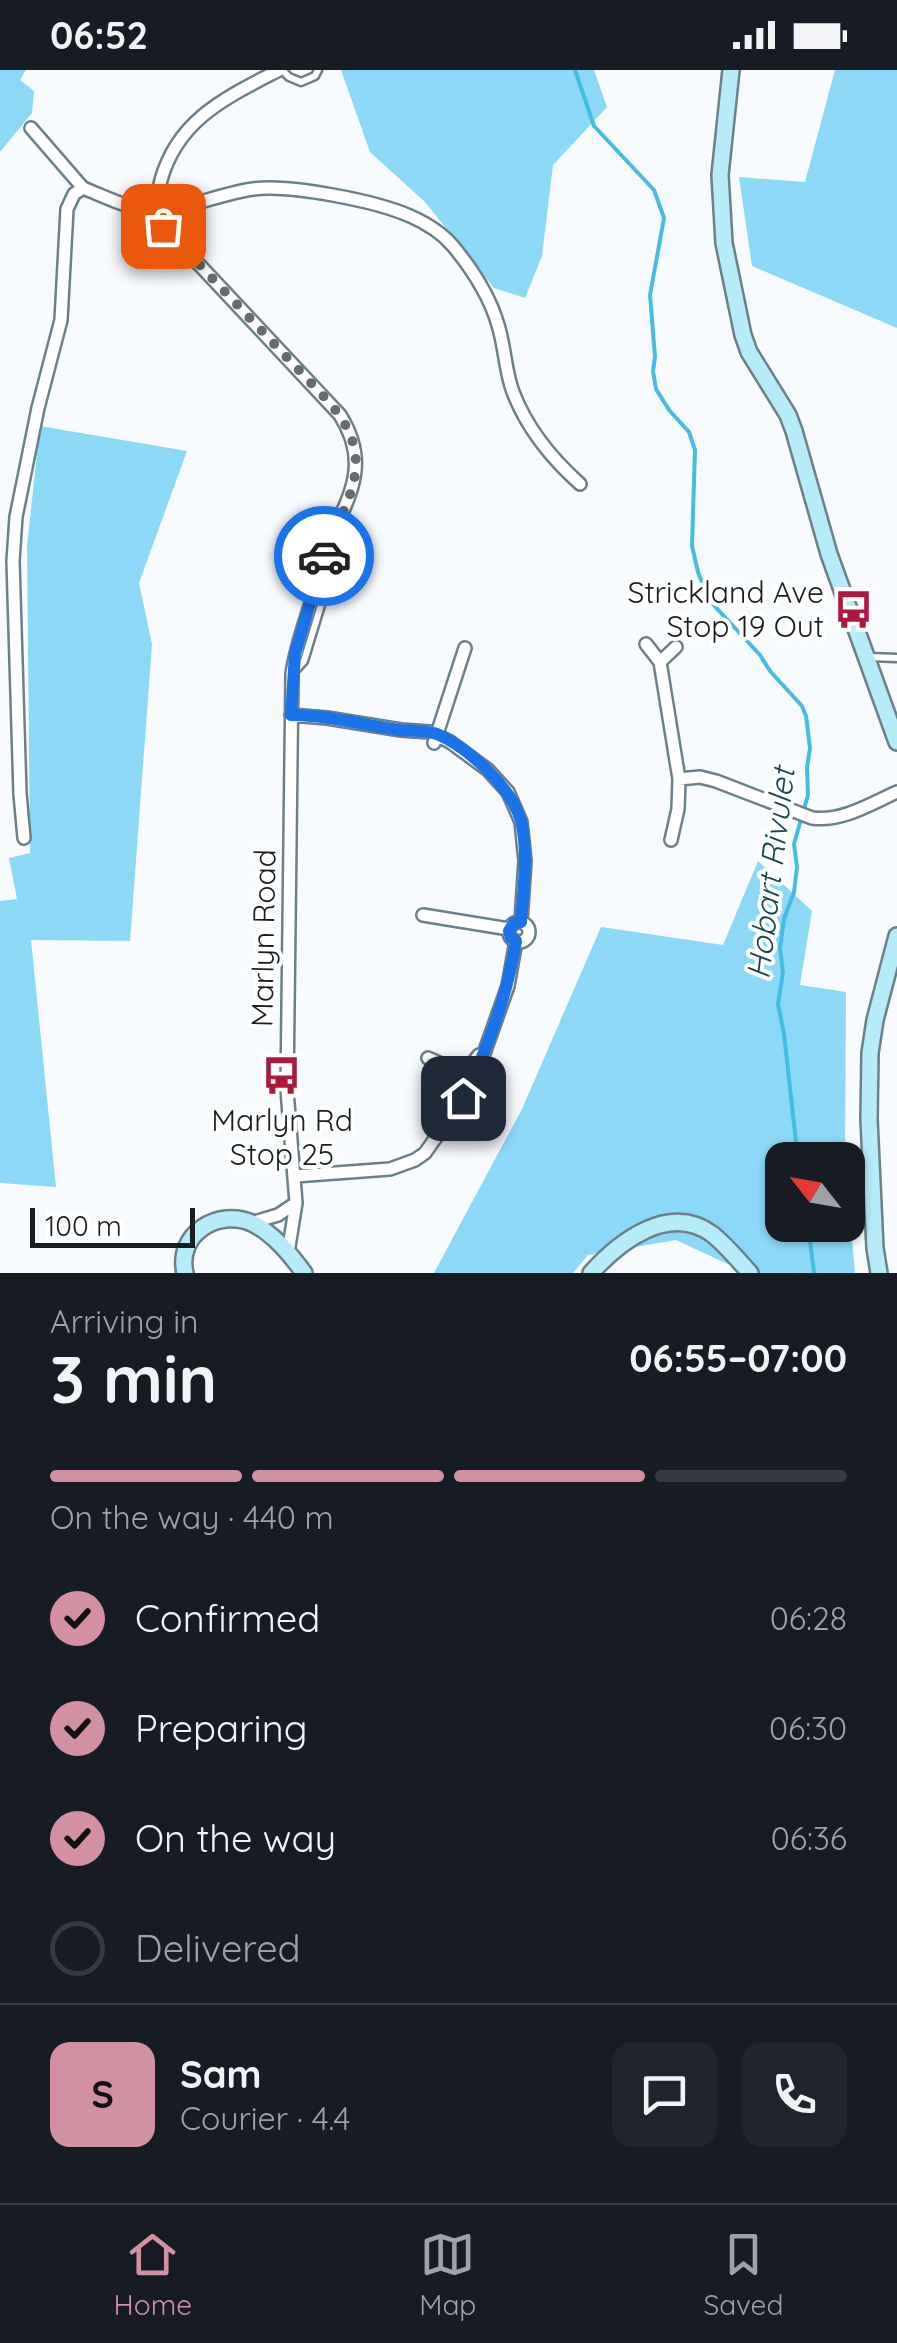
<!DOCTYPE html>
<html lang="en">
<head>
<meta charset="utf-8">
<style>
  body { margin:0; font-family:Quicksand,sans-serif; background:#20242c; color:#f1f3f6; height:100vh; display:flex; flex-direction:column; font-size:38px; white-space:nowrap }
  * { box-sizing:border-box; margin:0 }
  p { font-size:32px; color:#9ea1a6 }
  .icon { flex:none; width:55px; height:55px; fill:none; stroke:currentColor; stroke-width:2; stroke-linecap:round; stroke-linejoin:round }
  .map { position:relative; height:1203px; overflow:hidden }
  .details { display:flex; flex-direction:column; background:#171b24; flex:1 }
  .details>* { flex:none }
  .needle { width:65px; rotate:301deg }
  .controls { position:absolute; left:765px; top:1072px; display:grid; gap:20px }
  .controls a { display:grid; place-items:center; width:100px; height:100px; border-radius:20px; background:#171b24; box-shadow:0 2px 8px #0004; font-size:50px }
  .scale { position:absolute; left:30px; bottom:25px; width:165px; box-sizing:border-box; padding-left:10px; border:5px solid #161e21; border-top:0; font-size:28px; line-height:35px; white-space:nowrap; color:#161e21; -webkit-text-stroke:8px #fff; paint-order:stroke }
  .pin { position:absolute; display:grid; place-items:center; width:85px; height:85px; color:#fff; margin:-42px; border-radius:20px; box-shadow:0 5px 15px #0006 }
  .courier { position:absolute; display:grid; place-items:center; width:100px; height:100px; margin:-50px; border:8px solid #1a73e8; border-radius:50%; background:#fff; color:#222; box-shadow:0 2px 12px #0007 }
  .overview em { font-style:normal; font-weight:700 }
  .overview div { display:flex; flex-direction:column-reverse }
  .overview { display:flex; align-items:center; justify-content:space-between; height:170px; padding:0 50px }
  h1 { font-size:65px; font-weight:700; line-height:75px }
  .bar { display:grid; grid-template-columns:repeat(4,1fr); gap:15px 10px; align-content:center; height:120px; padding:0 50px }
  .bar i { height:12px; border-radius:8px; background:#363941 }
  .bar .on { background:#d290a3 }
  .bar p { grid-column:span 4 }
  .line { display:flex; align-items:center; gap:25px; padding:0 50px; border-top:2px solid #363941 }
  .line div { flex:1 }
  .round { display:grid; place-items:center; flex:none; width:105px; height:105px; border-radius:20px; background:#20242c }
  ol { padding:0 50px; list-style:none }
  li { display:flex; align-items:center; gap:30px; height:110px }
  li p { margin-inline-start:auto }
  li .icon { padding:10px; border-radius:50%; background:#d290a3; color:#111; stroke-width:4 }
  li:last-child { color:#9ea1a6 }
  li i { width:55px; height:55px; border:5px solid #363941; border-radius:50% }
  .status { display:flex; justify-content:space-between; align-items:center; height:70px; padding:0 50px; background:#171b24; direction:ltr }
  .status svg { height:28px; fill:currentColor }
  .dock { display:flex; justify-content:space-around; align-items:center; height:140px; border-top:2px solid #363941; background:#171b24; font-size:28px; color:#9ea1a6 }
  .dock a { display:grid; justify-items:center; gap:5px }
  .dock .on { color:#d290a3 }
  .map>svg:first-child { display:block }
  .green { fill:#8bd9f6 }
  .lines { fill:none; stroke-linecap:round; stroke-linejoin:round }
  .stream { stroke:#46bce3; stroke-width:4 }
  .lane-casing { stroke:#6c8088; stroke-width:11 }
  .street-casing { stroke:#6c8088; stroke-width:16 }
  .secondary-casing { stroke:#6c8088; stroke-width:20 }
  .lane { stroke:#fff; stroke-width:6 }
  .street { stroke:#fff; stroke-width:11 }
  .secondary { stroke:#b6ebf9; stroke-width:15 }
  .done { stroke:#656b6e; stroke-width:10; stroke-dasharray:0 18 }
  .route { stroke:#1a73e8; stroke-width:12 }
  .labels { text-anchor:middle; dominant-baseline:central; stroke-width:8; stroke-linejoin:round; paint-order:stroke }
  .poi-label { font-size:30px; fill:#161e21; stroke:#fff; text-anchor:end }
  .street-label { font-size:30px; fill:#161e21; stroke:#fff }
  .water-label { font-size:32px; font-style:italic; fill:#164858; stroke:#fff }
</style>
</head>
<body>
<div class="status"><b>06:52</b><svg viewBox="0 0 49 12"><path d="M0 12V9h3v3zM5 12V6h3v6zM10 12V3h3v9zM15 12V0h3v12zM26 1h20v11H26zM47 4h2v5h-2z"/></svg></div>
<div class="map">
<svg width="897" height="1203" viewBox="0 0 897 1203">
  <rect width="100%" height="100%" fill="#f7fbfd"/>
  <path class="green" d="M0 0H26L20 10 34 21 32 43 0 82Z
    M341 0H594L607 37 553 95 542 186 525 228 494 218 425 132 370 82Z
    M835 0H897V258L752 196 739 107 805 112Z
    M40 356 187 381 139 513 152 574 130 871 31 870 56 1117 0 1113V831L17 829 9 788 30 783 27 476Z
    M758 791 812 841 800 915 846 922 845 1090H782V1155H848V1123L855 1203H747L676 1170 588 1185 573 1203H434L522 1039 601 857 723 875Z"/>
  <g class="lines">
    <path class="stream" d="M575 0 594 56 654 120 664 148 650 225 655 287 653 301 656 319 669 340 689 362 695 380 692 476 698 502 709 530 760 585 770 601 802 636 806 646 810 678 807 698 808 725 794 774 797 797 794 822 784 849 780 878 783 902 778 934 784 964 798 1090
      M808 1155 814 1203"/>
    <defs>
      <path id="lane" d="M282 0 289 7 301 12 315 6 318 0
        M869 587 897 588
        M294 602 304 591 339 476 334 466"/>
      <path id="street" d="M279 0C227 27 178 49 161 110 157 126 154 141 163 156L340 345C374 399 344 432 325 483 319 500 315 518 310 536 303 558 295 581 292 604L287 1020 296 1133 288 1183
        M83 118C106 127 132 141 156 140 185 140 222 123 253 119 290 114 376 131 410 146 426 153 442 163 453 176 472 199 490 227 498 255 505 277 505 301 513 322 527 359 551 388 580 414
        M646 574 660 592 679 709 700 707 716 711 812 748C842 752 870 734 897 722
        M660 592 676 577
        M291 645 327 648 401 660 430 662 450 672 488 700 508 722 521 752 525 791 521 851
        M434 673 465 578
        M24 768 20 724 13 491 16 447 38 338 61 250 67 139 74 124 83 118 31 58
        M671 770 678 739 679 709
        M423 845 509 859
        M509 862a10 10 0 1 1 20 0a10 10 0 1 1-20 0Z
        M428 988 469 1006
        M460 1026 464 1004 479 985
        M295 1106 390 1099 415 1090 425 1083 458 1036 481 992 508 916 516 871
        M251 1153 278 1145 296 1133"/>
      <path id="secondary" d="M731 0 720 105 724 173 743 265 749 282 788 345 794 361 829 484 897 672
        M185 1203C176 1164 218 1138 252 1153 274 1164 290 1184 304 1203
        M591 1203C620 1171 669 1133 712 1164 726 1175 738 1190 750 1203
        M879 1203 875 1178 869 1049 870 983 875 950 897 866"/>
    </defs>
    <use href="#lane" class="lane-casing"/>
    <use href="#street" class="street-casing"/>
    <use href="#secondary" class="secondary-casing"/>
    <use href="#lane" class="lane"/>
    <use href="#street" class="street"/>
    <use href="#secondary" class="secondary"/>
  </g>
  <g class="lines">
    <path class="done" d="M163 156 328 331C379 389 349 425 324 486"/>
    <path class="route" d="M324 486 295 584 291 645C328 645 363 655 399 660 412 661 424 660 437 664 468 677 512 718 521 751 529 784 523 819 521 852L514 853 509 861 511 868 516 871C507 926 488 979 463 1028"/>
  </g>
  <defs>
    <symbol id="bus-bare" viewBox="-9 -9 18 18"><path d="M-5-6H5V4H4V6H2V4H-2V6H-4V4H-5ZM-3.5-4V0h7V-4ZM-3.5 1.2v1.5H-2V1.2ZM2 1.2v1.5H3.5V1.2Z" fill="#ad183e" stroke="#fff" stroke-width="2.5" paint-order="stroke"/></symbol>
  </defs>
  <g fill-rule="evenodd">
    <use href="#bus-bare" x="826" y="512" width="55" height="55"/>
    <use href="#bus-bare" x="254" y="978" width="55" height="55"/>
  </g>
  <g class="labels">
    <g class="poi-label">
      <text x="824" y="522">Strickland Ave<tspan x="824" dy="34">Stop 19 Out</tspan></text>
      <text x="282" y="1050" text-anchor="middle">Marlyn Rd<tspan x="282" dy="34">Stop 25</tspan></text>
    </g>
    <g class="street-label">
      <text transform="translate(263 868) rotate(-89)">Marlyn Road</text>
    </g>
    <g class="water-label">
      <text transform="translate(770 803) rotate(-83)">Hobart Rivulet</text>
    </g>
  </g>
</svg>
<div class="controls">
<a><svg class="needle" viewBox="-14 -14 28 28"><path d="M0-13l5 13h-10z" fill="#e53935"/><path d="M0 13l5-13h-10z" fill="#9ea1a6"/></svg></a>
</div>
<div class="scale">100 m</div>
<div class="pin" style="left:163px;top:156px;background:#ea580c"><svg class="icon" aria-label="bag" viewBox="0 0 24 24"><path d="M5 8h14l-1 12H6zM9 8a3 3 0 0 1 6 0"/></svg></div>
<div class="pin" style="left:463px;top:1028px;background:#1f2937"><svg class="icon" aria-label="home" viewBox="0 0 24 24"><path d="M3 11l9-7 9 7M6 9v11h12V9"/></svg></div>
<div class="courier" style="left:324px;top:486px"><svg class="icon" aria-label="car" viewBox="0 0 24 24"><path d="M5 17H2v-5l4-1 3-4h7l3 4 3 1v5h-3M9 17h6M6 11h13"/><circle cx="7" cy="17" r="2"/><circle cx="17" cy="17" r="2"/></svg></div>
</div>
<section class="details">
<div class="overview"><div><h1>3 min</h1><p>Arriving in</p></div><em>06:55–07:00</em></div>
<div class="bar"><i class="on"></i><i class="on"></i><i class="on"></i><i></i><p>On the way · 440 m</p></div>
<ol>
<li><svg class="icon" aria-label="check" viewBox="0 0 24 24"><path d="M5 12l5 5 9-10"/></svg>Confirmed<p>06:28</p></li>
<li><svg class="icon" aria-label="check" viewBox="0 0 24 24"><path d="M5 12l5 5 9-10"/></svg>Preparing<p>06:30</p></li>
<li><svg class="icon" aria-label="check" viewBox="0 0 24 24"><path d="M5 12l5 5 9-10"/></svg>On the way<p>06:36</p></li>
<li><i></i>Delivered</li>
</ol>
<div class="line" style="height:180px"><b class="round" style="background:#d290a3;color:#111">S</b><div><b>Sam</b><p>Courier · 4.4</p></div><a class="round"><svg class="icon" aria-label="chat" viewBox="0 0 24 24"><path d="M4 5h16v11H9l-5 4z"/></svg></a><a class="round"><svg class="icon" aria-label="phone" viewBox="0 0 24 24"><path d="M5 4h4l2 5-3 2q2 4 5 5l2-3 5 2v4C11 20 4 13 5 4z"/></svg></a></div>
</section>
<nav class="dock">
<a class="on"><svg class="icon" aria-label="home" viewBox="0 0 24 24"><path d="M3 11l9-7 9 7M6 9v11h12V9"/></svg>Home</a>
<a><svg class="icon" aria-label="map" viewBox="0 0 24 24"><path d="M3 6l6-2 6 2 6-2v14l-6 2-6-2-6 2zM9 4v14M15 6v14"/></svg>Map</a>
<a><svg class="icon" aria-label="saved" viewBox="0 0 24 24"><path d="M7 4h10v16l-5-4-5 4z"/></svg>Saved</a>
</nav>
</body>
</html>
